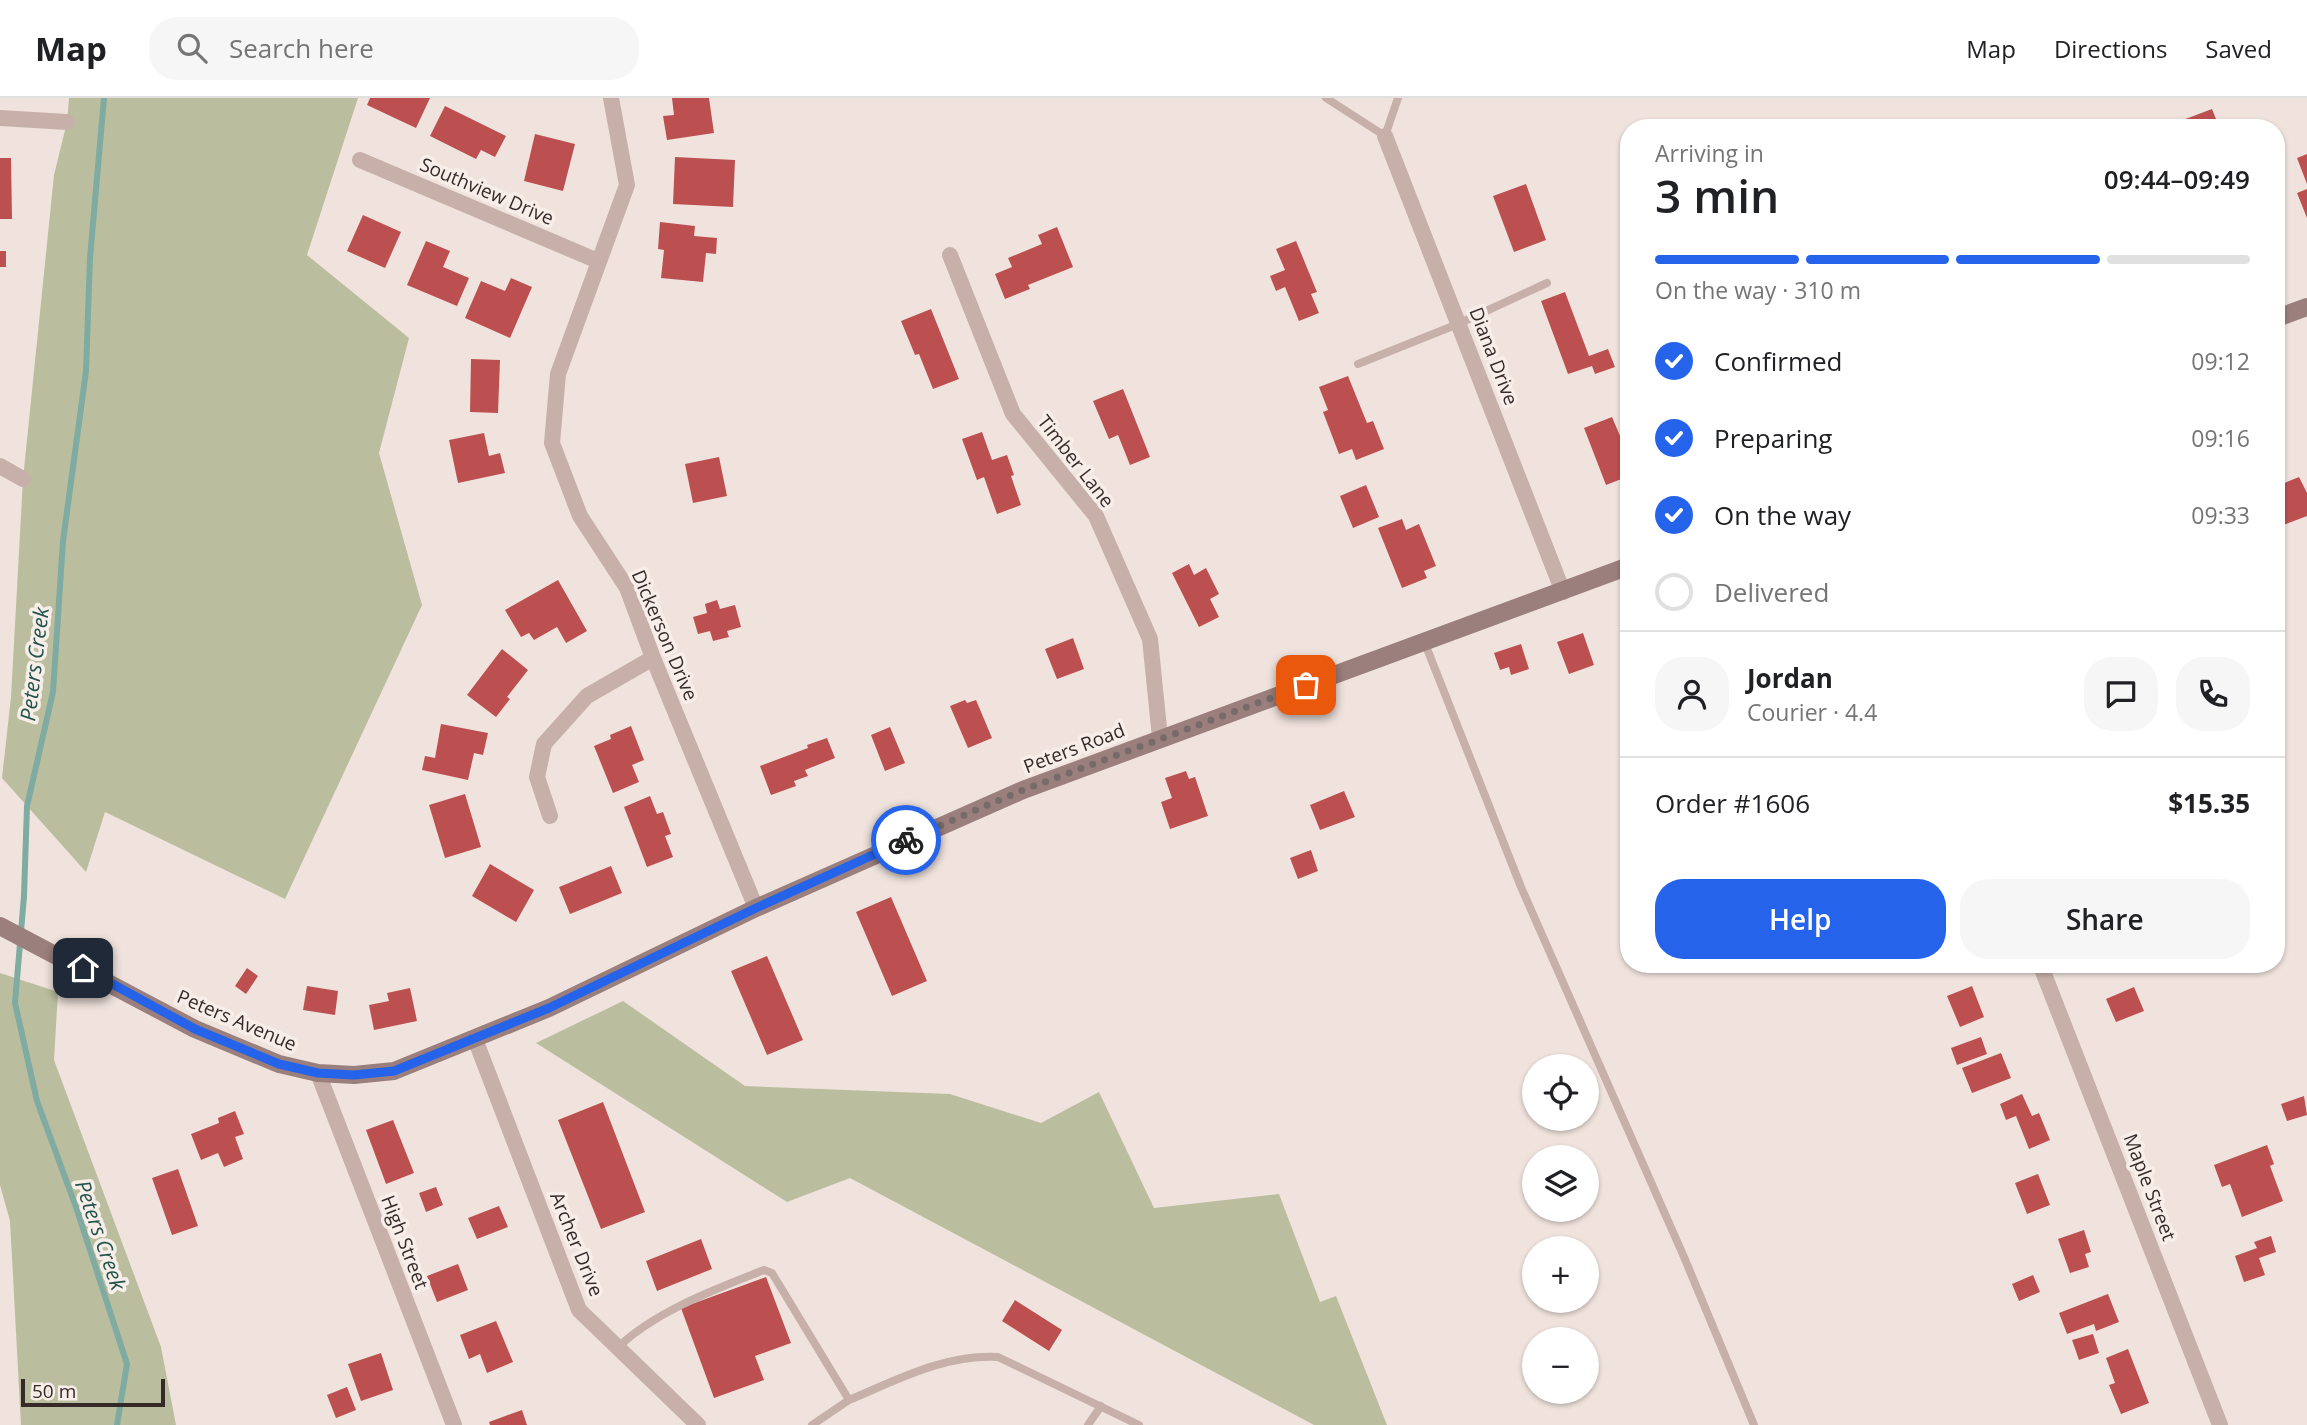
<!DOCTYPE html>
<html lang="en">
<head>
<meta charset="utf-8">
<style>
  body { margin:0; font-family:"Open Sans",sans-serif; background:#f6f6f6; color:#202124; height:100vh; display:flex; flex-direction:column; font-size:26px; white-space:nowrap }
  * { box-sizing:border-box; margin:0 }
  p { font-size:23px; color:#757577 }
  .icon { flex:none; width:38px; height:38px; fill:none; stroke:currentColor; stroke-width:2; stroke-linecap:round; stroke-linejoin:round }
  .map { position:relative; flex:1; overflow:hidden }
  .drawer { position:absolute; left:1620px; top:21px; width:665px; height:854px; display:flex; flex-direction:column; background:#fff; border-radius:28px; box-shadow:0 2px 5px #0004 }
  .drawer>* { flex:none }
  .tools { position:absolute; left:1522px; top:956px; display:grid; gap:14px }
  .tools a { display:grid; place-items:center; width:77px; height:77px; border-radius:50%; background:#fff; box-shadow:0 2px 5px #0004; font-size:35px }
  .scale { position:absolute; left:21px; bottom:18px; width:144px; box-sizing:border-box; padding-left:7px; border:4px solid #352a29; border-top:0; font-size:19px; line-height:24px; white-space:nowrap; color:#352a29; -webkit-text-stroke:5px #f8eee9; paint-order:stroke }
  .pin { position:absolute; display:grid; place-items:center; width:60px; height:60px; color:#fff; margin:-30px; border-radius:14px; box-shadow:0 4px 10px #0006 }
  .courier { position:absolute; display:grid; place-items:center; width:70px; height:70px; margin:-35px; border:5px solid #2563eb; border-radius:50%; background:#fff; color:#222; box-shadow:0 2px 9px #0007 }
  .overview em { font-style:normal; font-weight:600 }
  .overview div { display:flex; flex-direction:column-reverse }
  .overview { display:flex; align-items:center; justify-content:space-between; height:119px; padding:0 35px }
  h1 { font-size:46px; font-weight:600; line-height:52px }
  .bar { display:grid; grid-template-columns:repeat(4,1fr); gap:10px 7px; align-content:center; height:84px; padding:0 35px }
  .bar i { height:9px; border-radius:5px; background:#e0e0e0 }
  .bar .active { background:#2563eb }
  .bar p { grid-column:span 4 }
  .line { display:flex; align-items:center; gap:18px; padding:0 35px; border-top:2px solid #e0e0e0 }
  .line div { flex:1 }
  .round { display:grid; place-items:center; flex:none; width:74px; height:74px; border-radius:28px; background:#f6f6f6 }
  ol { padding:0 35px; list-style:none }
  li { display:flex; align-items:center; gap:21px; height:77px }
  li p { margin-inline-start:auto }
  li .icon { padding:7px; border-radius:50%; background:#2563eb; color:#fff; stroke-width:4 }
  li:last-child { color:#757577 }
  li i { width:38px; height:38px; border:4px solid #e0e0e0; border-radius:50% }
  .button { display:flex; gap:14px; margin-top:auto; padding:14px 35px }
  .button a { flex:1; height:80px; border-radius:28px; background:#2563eb; color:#fff; font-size:28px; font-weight:600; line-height:80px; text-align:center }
  .button a+a { background:#f6f6f6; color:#202124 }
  header { display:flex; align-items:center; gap:42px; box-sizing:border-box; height:98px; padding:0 35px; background:#fff; border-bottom:2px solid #e0e0e0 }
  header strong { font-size:33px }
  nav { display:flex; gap:38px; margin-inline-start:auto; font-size:24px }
  .search { width:490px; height:63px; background:#f6f6f6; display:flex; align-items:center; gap:18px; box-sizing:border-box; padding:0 24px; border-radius:28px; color:#757577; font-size:26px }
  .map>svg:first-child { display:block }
  .green { fill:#bbbe9e }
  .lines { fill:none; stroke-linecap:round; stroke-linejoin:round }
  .stream { stroke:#7faba2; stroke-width:6 }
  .building { fill:#bc5050 }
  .lane { stroke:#c7b0aa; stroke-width:8 }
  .street { stroke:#c7b0aa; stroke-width:16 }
  .secondary { stroke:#9b7f7c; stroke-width:18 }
  .done { stroke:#766b68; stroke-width:7; stroke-dasharray:0 12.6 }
  .route { stroke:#2563eb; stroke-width:9 }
  .labels { text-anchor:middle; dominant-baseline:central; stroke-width:7; stroke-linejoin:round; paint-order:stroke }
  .street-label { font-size:19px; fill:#352a29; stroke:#f8eee9 }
  .water-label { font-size:21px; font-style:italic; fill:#22534b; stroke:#f8eee9 }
</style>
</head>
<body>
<header>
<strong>Map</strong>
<div class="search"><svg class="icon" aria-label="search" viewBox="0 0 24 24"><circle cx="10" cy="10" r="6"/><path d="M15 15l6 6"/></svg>Search here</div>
<nav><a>Map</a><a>Directions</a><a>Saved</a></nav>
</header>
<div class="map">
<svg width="2307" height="1327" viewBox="0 0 2307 1327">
  <rect width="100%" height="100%" fill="#f0e3dd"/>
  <path class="green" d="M69 0H358L307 157 409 240 379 355 422 507 285 801 105 714 86 774 2 680 11 599 23 381 54 77 67 24Z
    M0 875 58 894 54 962 161 1249 176 1327H21L10 1123 0 1087Z
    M623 903 745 988 950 996 1041 1025 1099 994 1154 1110 1279 1096 1320 1204 1336 1198 1387 1327H1314L850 1080 787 1104 536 945Z"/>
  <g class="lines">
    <path class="stream" d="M104 0 90 160 86 273 63 443 53 594 27 708 24 798 15 905 37 1003 77 1112 127 1266 117 1327"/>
  </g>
  <path class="building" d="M370 0H430L416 30 367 7Z
    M672 0H709L714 35 667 42 663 18 674 17Z
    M445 8 506 38 495 59 481 52 476 61 430 38Z
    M2212 11 2218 26 2224 23 2226 30H2177L2175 25Z
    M535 36 575 46 563 93 524 83Z
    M2307 56V86L2297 60Z
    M675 59 735 62 733 109 673 106Z
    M0 60H11L12 121H0Z
    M1526 86 1546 142 1514 154 1493 98Z
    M2307 91V120L2297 95Z
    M363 117 401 134 385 170 347 153Z
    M660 124 695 128 694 138 717 140 716 156 706 155 703 184 661 180 664 152 658 151Z
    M1057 129 1073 169 1028 187 1030 191 1005 201 995 176 1012 169 1008 160 1042 146 1038 137Z
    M426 143 450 153 443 169 469 180 457 208 407 187Z
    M1296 143 1317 194 1311 196 1319 215 1299 223 1285 189 1276 193 1270 178 1285 172 1276 151Z
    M0 153H6V169H0Z
    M511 180 532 189 510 240 465 220 481 183 505 193Z
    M1565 194 1589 258 1608 251 1615 269 1595 276 1592 268 1568 276 1541 203Z
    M931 211 959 281 933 291 919 256 915 257 901 223Z
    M471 261 500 262 498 315 470 314Z
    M1348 278 1367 325 1373 323 1384 351 1356 362 1352 351 1339 356 1323 314 1328 312 1319 289Z
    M1123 291 1150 359 1130 367 1118 337 1109 341 1093 303Z
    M1612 319 1626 352 1629 351V378L1606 387 1584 330Z
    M982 334 992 362 1007 357 1014 377 1011 378 1021 407 997 416 984 379 977 382 962 341Z
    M484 335 489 358 500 355 505 375 458 385 449 342Z
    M719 359 727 398 693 405 685 366Z
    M2299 379 2307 395V418L2283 427 2277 412V388Z
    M1366 387 1379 419 1353 430 1340 398Z
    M1402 421 1406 432 1419 426 1436 468 1424 473 1427 480 1402 490 1378 430Z
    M1189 466 1194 477 1206 470 1219 496 1210 501 1219 519 1199 529 1172 475Z
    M558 482 587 533 566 545 557 529 534 542 529 535 521 539 505 512Z
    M717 502 720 511 735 507 741 529 727 533 729 539 713 543 710 533 698 536 693 519 707 515 705 506Z
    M1583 535 1594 567 1569 576 1557 544Z
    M1073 540 1084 571 1057 581 1045 551Z
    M1521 546 1529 571 1511 577 1509 569 1500 572 1494 555Z
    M502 551 528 572 507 599 510 601 496 619 467 597Z
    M965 602 967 605 976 602 992 640 968 650 950 608Z
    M441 626 488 635 483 657 474 655 468 682 422 672 425 658 435 660Z
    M631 628 644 662 632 667 639 684 613 695 594 648 611 641 610 637Z
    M890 629 905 665 885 673 871 637Z
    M827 640 835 660 805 672 808 678 794 683 796 688 771 697 760 668 808 650 807 647Z
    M1186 673 1189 681 1195 679 1208 718 1170 731 1161 704 1172 700 1165 680Z
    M1344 693 1355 719 1320 732 1310 707Z
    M465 696 481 749 445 760 429 707Z
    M650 698 657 716 663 714 671 736 665 738 673 759 647 769 624 709Z
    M1311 752 1318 773 1298 781 1290 760Z
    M490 766 534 792 516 824 472 798Z
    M611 768 622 795 570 816 559 789Z
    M891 799 927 883 892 898 856 814Z
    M767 858 803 942 767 957 731 873Z
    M247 870 258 878 246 896 235 888Z
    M307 888 338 893 335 917 303 912Z
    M1972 888 1984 919 1960 929 1947 898Z
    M2134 889 2144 913 2116 924 2106 901Z
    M410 890 417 923 374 932 369 907 389 903 387 895Z
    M1981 939 1987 956 1957 967 1951 950Z
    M2001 955 2011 980 1972 995 1962 970Z
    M2022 996 2032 1018 2039 1015 2050 1042 2029 1051 2016 1018 2006 1022 2000 1006Z
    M2304 998 2307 1017 2287 1023 2281 1006Z
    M603 1004 645 1114 601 1131 558 1022Z
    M235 1013 244 1036 235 1039 243 1061 224 1069 218 1055 201 1062 191 1036 219 1025 218 1020Z
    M393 1022 414 1075 386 1086 366 1032Z
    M2267 1047 2274 1066 2270 1068 2283 1103 2242 1119 2230 1086 2222 1089 2214 1067Z
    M178 1071 198 1128 172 1137 152 1080Z
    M2038 1076 2050 1107 2027 1116 2015 1085Z
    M436 1089 443 1107 426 1114 419 1095Z
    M499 1108 508 1129 477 1141 468 1120Z
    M2084 1132 2091 1154 2085 1156 2089 1169 2070 1175 2058 1141Z
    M2271 1138 2276 1154 2259 1160 2265 1177 2244 1184 2235 1158 2257 1150 2254 1144Z
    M701 1141 712 1171 657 1193 646 1163Z
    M458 1166 468 1192 437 1204 427 1178Z
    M2033 1177 2040 1194 2019 1203 2012 1186Z
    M766 1179 791 1245 755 1258 764 1282 714 1300 681 1210Z
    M2108 1196 2119 1224 2096 1233 2094 1226 2067 1236 2059 1215Z
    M1015 1202 1062 1232 1049 1253 1002 1223Z
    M496 1223 513 1264 487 1275 480 1256 469 1261 460 1237Z
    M2093 1236 2099 1255 2079 1262 2072 1242Z
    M2128 1251 2149 1305 2121 1316 2109 1287 2115 1285 2106 1260Z
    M381 1255 393 1292 361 1303 348 1266Z
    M347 1289 356 1312 336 1320 327 1297Z
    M522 1312 527 1327H490L489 1324Z"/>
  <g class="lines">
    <path class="lane" d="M1326 0 1385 38 1398 0
      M1358 266 1458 226 1547 185
      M1424 543 1521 789 1684 1159 1754 1327
      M618 1249C658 1212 714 1192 764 1172L772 1175 849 1302 812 1327
      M849 1302C897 1282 945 1256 998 1259L1139 1327
      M1088 1327 1101 1308"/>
    <path class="street" d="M611 0 627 87 558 276 552 345 580 418 627 490 653 560 756 810
      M0 20 67 24
      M1385 38 1563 494
      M360 62 598 163
      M950 157 1013 316 1096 418 1150 541 1160 640
      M0 368 23 381
      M550 718 537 679 544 646 587 598 653 560
      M2040 866 2220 1327
      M475 941 579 1212 698 1327
      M318 975 454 1327"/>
    <path class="secondary" d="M2277 220 2307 209
      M0 828 195 931 279 966 318 975 354 977 394 973 549 910 756 810 1023 692 1629 468"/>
  </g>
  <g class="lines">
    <path class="done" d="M906 742 1023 692 1306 587"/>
    <path class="route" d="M83 870 195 931 279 966 318 975 354 977 394 973 549 910 756 810 906 742"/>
  </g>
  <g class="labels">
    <g class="street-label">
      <text transform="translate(487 93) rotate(23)">Southview Drive</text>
      <text transform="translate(1494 258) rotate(69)">Diana Drive</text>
      <text transform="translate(1076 363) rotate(52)">Timber Lane</text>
      <text transform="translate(665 537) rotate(67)">Dickerson Drive</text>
      <text transform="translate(1074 650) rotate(-21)">Peters Road</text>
      <text transform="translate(237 922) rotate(23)">Peters Avenue</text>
      <text transform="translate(2150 1089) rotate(69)">Maple Street</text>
      <text transform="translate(405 1144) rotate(69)">High Street</text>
      <text transform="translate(577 1146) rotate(68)">Archer Drive</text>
    </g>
    <g class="water-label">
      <text transform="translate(34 566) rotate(-83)">Peters Creek</text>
      <text transform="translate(101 1137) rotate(71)">Peters Creek</text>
    </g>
  </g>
</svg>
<div class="tools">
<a><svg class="icon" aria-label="locate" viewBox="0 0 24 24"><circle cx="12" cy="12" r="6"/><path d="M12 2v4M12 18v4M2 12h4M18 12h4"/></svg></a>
<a><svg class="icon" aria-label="layers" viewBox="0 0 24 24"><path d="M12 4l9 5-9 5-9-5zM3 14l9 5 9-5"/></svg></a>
<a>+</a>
<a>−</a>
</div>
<div class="scale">50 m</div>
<div class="pin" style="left:1306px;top:587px;background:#ea580c"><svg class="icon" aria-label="bag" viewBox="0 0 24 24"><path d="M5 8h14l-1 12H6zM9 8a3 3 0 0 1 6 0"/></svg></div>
<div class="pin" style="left:83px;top:870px;background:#1f2937"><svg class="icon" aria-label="home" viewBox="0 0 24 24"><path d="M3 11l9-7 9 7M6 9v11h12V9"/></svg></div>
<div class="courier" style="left:906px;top:742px"><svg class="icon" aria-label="bike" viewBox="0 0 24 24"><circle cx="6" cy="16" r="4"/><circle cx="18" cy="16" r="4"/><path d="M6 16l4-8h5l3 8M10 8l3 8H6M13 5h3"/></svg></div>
<section class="drawer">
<div class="overview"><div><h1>3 min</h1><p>Arriving in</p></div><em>09:44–09:49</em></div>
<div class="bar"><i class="active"></i><i class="active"></i><i class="active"></i><i></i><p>On the way · 310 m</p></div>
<ol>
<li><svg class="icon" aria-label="check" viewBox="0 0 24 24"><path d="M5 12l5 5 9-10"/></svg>Confirmed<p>09:12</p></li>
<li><svg class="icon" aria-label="check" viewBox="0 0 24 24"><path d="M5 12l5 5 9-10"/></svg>Preparing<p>09:16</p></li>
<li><svg class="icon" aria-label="check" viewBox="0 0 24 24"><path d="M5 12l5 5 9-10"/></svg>On the way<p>09:33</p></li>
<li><i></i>Delivered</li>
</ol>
<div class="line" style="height:126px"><a class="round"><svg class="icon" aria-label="person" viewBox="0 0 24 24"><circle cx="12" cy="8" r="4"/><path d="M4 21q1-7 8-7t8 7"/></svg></a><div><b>Jordan</b><p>Courier · 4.4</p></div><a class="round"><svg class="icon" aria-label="chat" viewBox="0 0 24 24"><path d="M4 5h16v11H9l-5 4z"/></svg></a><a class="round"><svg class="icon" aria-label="phone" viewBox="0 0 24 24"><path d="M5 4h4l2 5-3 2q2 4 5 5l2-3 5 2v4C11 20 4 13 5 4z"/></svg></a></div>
<div class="line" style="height:91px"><div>Order #1606</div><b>$15.35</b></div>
<div class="button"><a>Help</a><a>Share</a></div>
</section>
</div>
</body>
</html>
